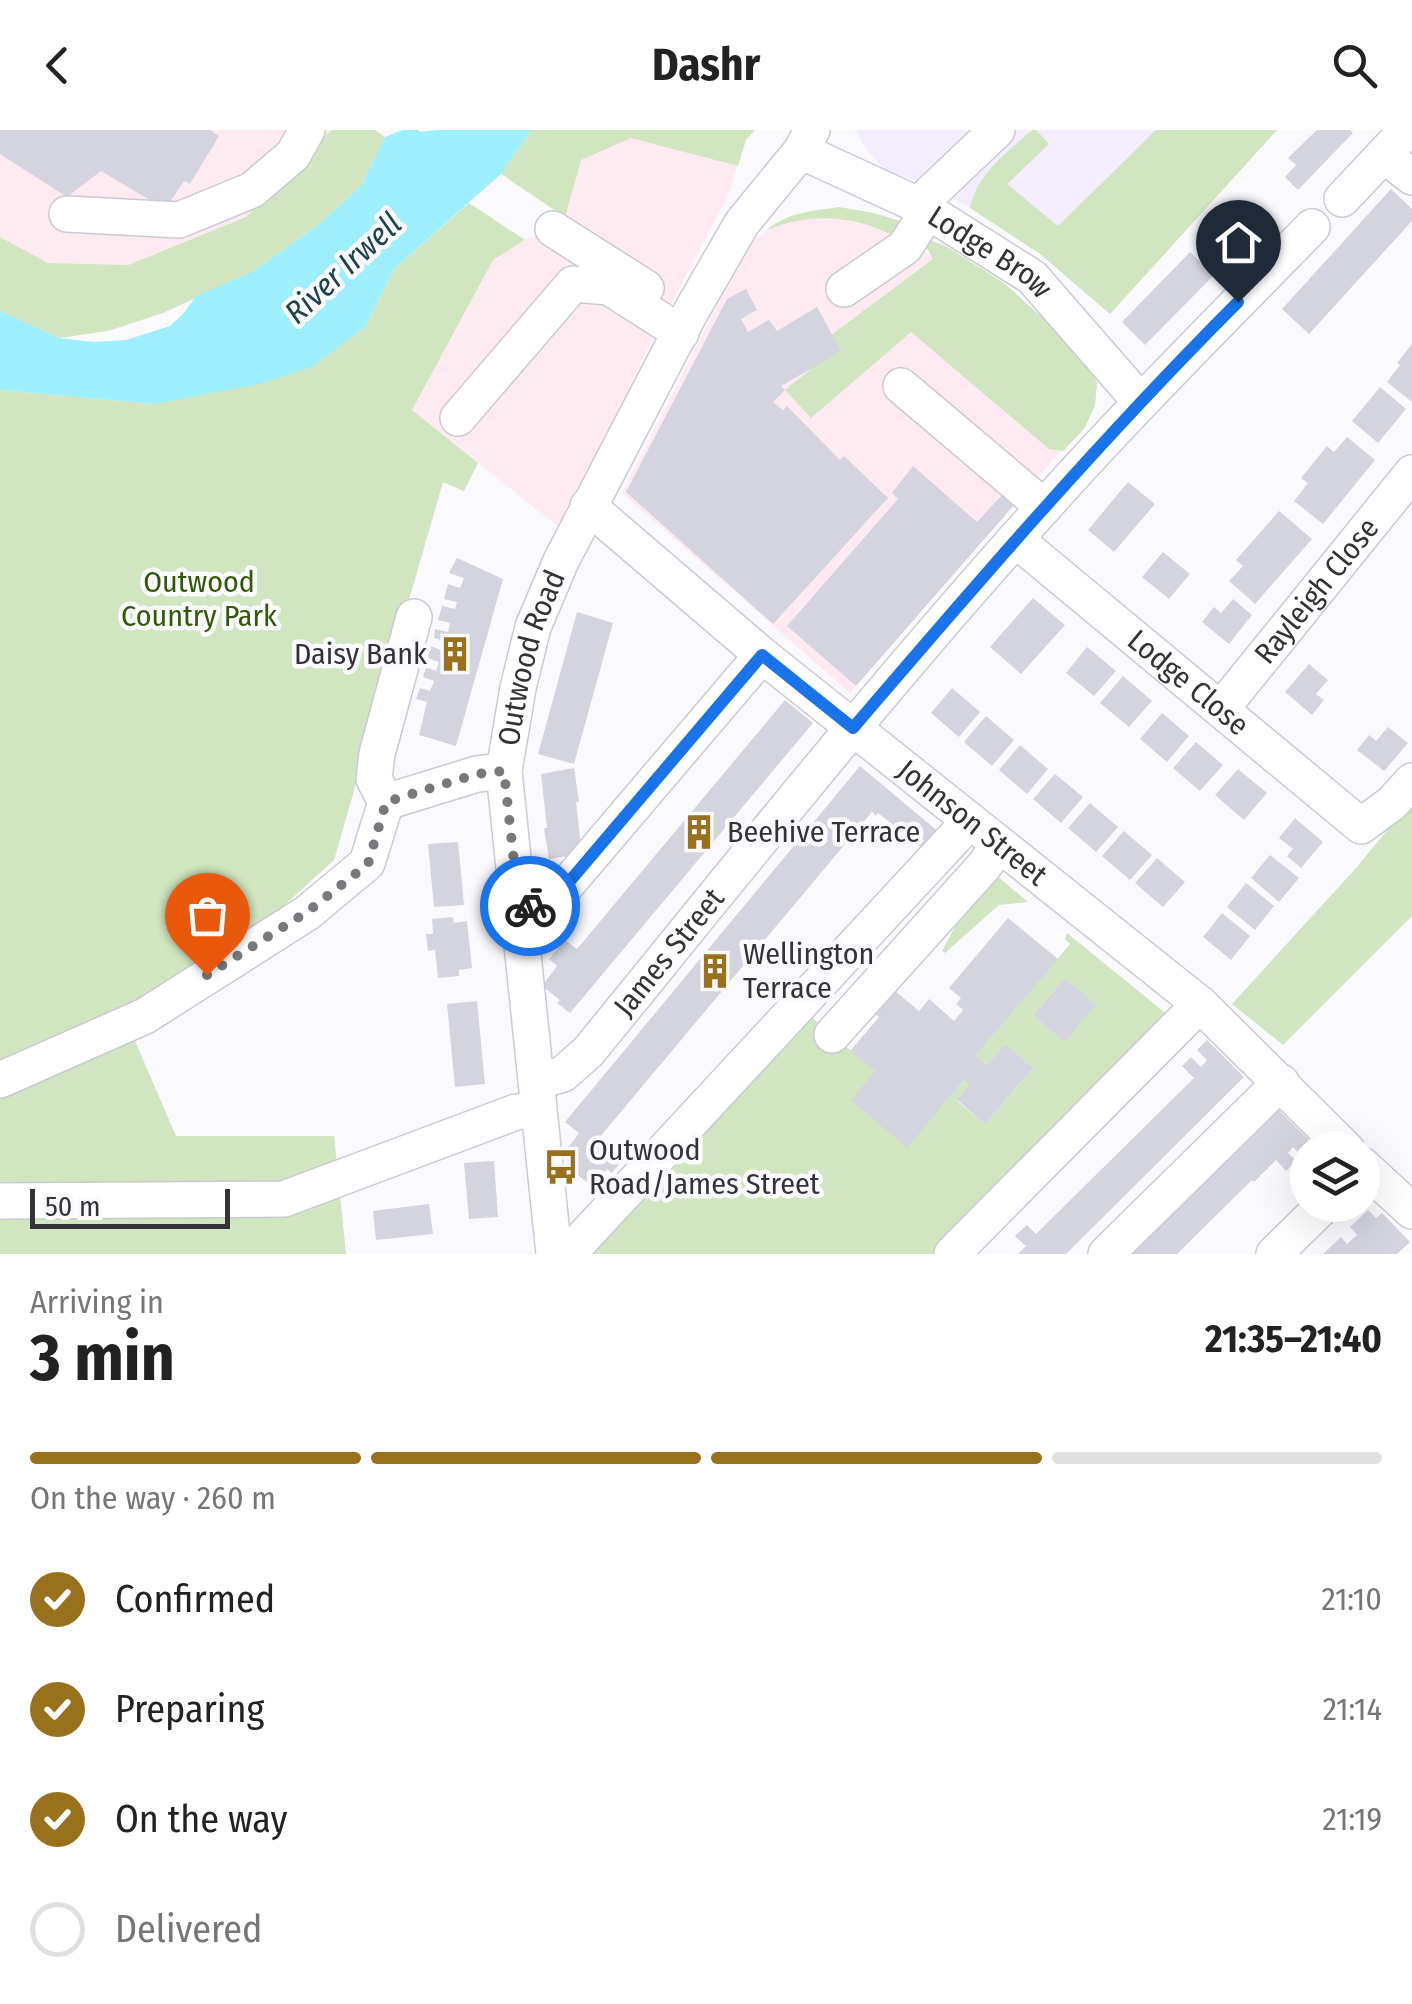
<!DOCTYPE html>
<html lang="en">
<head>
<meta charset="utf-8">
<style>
  body { margin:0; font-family:"Fira Sans Condensed",sans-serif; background:#f2f2f2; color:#222; height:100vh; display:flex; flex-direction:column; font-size:38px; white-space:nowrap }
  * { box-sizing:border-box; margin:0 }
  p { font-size:32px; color:#767676 }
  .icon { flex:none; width:55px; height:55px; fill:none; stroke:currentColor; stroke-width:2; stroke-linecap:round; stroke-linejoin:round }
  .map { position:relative; height:1124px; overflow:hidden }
  .drawer { display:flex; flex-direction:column; background:#fff; flex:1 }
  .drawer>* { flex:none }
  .buttons { position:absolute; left:1290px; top:1002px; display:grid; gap:20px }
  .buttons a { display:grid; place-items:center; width:90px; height:90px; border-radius:50%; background:#fff; box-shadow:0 10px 40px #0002; font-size:50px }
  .scale { position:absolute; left:30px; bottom:25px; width:200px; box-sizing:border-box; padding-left:10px; border:5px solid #333337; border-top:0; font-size:28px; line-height:35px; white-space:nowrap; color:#333337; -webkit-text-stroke:8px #fafafe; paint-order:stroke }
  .pin { position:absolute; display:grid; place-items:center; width:85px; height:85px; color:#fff; margin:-102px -42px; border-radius:50% 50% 50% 0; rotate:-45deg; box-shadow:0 0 10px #0007 }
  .pin .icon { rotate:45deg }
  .courier { position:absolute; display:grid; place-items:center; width:100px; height:100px; margin:-50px; border:8px solid #1a73e8; border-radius:50%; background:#fff; color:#222; box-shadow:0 2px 12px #0007 }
  .head em { font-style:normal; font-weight:700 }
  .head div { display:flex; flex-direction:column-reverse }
  .head { display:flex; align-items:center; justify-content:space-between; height:170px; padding:0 30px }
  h1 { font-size:65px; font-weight:700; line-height:75px }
  .bar { display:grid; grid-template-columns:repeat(4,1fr); gap:15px 10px; align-content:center; height:120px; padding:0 30px }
  .bar i { height:12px; border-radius:8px; background:#e0e0e0 }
  .bar .active { background:#99711d }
  .bar p { grid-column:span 4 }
  ol { padding:0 30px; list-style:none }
  li { display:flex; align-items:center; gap:30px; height:110px }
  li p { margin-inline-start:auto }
  li .icon { padding:10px; border-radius:50%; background:#99711d; color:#fff; stroke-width:4 }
  li:last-child { color:#767676 }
  li i { width:55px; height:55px; border:5px solid #e0e0e0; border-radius:50% }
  header { display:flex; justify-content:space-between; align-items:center; height:130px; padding:0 30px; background:#fff; font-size:45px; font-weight:700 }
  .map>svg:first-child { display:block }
  .commercial { fill:#f3edff }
  .industrial { fill:#ffeaf1 }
  .green { fill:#d0e5c0; fill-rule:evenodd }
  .water { fill:#9deffe }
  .building { fill:#d3d4de }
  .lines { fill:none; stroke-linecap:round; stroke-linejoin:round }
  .minor-casing { stroke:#cacad4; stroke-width:38 }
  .minor { stroke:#fff; stroke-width:35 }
  .done { stroke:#79797d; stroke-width:10; stroke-dasharray:0 18 }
  .route { stroke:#1a73e8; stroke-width:12 }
  .labels { text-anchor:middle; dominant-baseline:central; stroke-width:9; stroke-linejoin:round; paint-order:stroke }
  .street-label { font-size:30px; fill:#333337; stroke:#fafafe }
  .park-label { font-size:30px; fill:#345805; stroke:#fafafe }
  .poi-label { font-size:30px; fill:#333337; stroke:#fafafe; text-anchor:start }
  .water-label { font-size:32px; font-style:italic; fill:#1e444b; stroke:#fafafe }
</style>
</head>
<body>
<header><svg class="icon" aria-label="back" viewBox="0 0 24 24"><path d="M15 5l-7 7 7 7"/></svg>Dashr<svg class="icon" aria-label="search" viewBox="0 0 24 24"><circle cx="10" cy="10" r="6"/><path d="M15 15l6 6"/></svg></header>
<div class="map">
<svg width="1412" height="1124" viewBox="0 0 1412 1124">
  <rect width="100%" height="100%" fill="#fafafe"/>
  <path class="commercial" d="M855 0H1277L1110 184 1040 124 975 80 909 48 886 41 868 22Z"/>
  <path class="industrial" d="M0 0H332L306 21 246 87 127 135 48 133 0 107Z
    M588 0H755L746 10 741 23 728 66 650 214 561 399 412 280 493 129 565 87Z
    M813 87 839 88 883 100 998 160 1080 299 850 563 622 363 747 117 767 100 788 91Z"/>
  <path class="green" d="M332 0H375L385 7 361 56 317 96 252 142 163 183 108 201 59 208 0 181V107L48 133 128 135 246 87 306 21Z
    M531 0H755L746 10 738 36 631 8 581 30 565 87 501 44Z
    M1032 0H1036L1049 14 1007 54 1058 96 1156 0H1277L1110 184 1040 124 970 78C977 43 1007 23 1032 0Z
    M469 73 525 110 493 130 412 280 478 333 464 361 443 352 334 730 135 911 176 1006H334L346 1124H0V260L154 274 365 197 394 139Z
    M839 77 874 83 900 91V100L894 106C853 85 810 82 767 100 787 82 814 81 839 77Z
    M930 110 946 116 1004 153 1085 226 1097 253 1095 276 1084 299 1063 321 1049 319 911 202 811 288 785 260 810 240 803 226 933 129 926 117Z
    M1412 670V786L1283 915 1232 874 1356 738Z
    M991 741 1028 772 999 775 945 823 942 821 967 774Z
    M1067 803 1174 890 938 1124H582L803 880 875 941 907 1017 964 950 969 955 957 971 985 994 1033 938 1005 914 987 935 976 925 1070 814 1065 809ZM1065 848 1095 875 1063 911 1033 885Z"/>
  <path class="water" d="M403 0H418L420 2 437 0H531L501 44 394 139 365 197 312 237 260 254 154 274 0 260V181L59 208 94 212 126 210 170 196 184 183 196 166 252 142 317 96 361 56 385 7Z"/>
  <path class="building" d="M0 0H210L219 6 190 54 184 51 165 79 101 41 67 67 0 24Z
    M1317 0H1350L1353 3 1298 60 1285 47 1296 35 1288 28Z
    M1391 59 1412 79V91L1309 204 1282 179Z
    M1190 122 1214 145 1145 215 1122 192Z
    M746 159 757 180 741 189 748 202 769 190 777 201 817 177 841 221 781 256 785 260 773 272 783 280 787 276 840 330 844 326 888 368 773 494 626 362 727 169Z
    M1412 214V272L1387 252 1400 235 1397 233Z
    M1380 257 1406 279 1378 313 1352 291Z
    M1347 307 1375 330 1323 394 1294 371 1308 353 1301 348 1327 316 1334 322Z
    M913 336 977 392 1002 365 1015 374 856 556 787 496 898 369 892 363Z
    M1128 352 1155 374 1114 422 1088 400Z
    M1279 381 1312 409 1255 474 1229 451 1243 436 1236 430Z
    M1163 422 1190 444 1169 469 1142 447Z
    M457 428 503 449 456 616 419 605 427 572 416 569 420 558 430 561 434 551 423 547 426 537 436 541 439 532 428 528 430 516 441 520 444 511 434 508 435 499 448 502 450 493 438 490 442 476 455 479 457 472 444 469 448 454 460 458 464 448 449 443Z
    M1033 468 1065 495 1021 544 990 517Z
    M1233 469 1252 485 1229 514 1202 492 1214 477 1221 483Z
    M577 482 613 493 574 634 538 624Z
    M1087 517 1116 541 1094 566 1066 543Z
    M1309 534 1328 550 1316 564 1324 570 1312 585 1285 562Z
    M1123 546 1152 571 1129 597 1100 573Z
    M952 558 980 582 959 607 931 583Z
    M785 570 813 593 570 883 557 873 560 870 542 856 557 836 549 829 565 810 577 819Z
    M1162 583 1189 606 1167 632 1140 609Z
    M986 586 1014 610 992 636 964 612Z
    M1388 597 1408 613 1384 641 1357 620 1369 605 1376 611Z
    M1196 612 1223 635 1200 661 1173 638Z
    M1020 615 1048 639 1027 664 999 640Z
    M860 636 940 703 925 721 878 683 876 686 872 682 594 1014 620 1033 612 1043 607 1039 593 1057 574 1042 579 1036 574 1032 578 1027 567 1019 579 1003 565 992Z
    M574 638 579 671 576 672 582 724 549 729 544 698H547L541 644Z
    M1238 639 1267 663 1244 690 1215 665Z
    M1055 644 1083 667 1061 693 1033 669Z
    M1090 673 1118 697 1096 722 1068 698Z
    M1295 688 1323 712 1301 738 1287 726 1293 719 1279 708Z
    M1124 701 1152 725 1130 750 1102 726Z
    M458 712 464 775 434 777 428 714Z
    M1270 725 1299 748 1279 772 1251 748Z
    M1157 728 1185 752 1163 777 1135 753Z
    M1246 753 1274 776 1255 800 1227 777Z
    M1222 783 1250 806 1231 830 1203 807Z
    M453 787 454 793 467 791 472 838 459 840V846L438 848 435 820 428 821 426 804H433L432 789Z
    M1008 788 1058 829 976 925 987 935 1005 914 1033 938 985 994 957 970 969 955 964 950 907 1018 851 970 875 941 850 921 879 887 869 880 889 856 919 881 929 869 954 891 963 880 956 874 961 868 949 858Z
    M1065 848 1096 875 1064 912 1033 885Z
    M477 871 485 954 455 957 447 874Z
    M1207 910 1244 947 1066 1124H1018L1026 1116 1015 1106 1027 1095 1036 1104 1194 948 1182 936 1191 927 1201 937 1207 930 1197 920Z
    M1276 977 1314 1015 1303 1027 1293 1017 1288 1023 1296 1031 1286 1041 1276 1030 1254 1052 1252 1050 1177 1124H1128Z
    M494 1031 498 1087 469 1089 464 1033Z
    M429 1074 433 1104 376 1110 373 1081Z
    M1368 1080 1376 1088 1382 1083 1410 1112 1397 1124H1323L1341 1107 1347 1114 1357 1105 1350 1097Z"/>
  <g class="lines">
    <defs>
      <g id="minor">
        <path id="s1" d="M801 21 918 75 1032 147 1140 271"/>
        <path d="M1384 25 1412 47"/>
        <path d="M1342 69 1407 0"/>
        <path d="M918 75 997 0"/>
        <path d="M67 84 179 90 252 60 293 25 307 0"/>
        <path d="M553 99 646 158"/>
        <path d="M844 159 905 117 928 81"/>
        <path d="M901 256 1044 377"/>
        <path d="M458 288 573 154 609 157 681 203"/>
        <path id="s2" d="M588 376 762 525 1200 874 1347 1020"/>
        <path id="s3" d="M1015 409 1361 696 1392 673 1412 651"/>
        <path id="s4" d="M1221 579 1412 343"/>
        <path d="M386 672 374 649 377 624 414 487"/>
        <path d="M519 779 552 772 762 525"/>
        <path d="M832 905 984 736 999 715"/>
        <path d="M0 950 145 886 307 783 367 733 386 672 477 644 504 641"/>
        <path id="s5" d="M536 952 563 944 588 922C738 738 886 552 1045 376 1131 280 1222 189 1312 97"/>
        <path d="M1362 1035 1412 1081"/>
        <path d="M0 1071 284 1069 516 982 539 979"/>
        <path id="s6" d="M554 1124 504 641 518 558 533 497 561 431 689 185 742 93 801 21 812 0"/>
        <path d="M568 1124 969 692"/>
        <path d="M952 1124 1200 874"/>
        <path d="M1106 1124 1281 952"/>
        <path d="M1274 1124 1324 1075"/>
      </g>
    </defs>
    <use href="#minor" class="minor-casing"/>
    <use href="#minor" class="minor"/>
  </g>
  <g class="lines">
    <path class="done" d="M207 845 307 782 368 734 386 672 477 644 504 641 519 778 530 776"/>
    <path class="route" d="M530 776 552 772 762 525 853 598C978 452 1103 307 1238 172"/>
  </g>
  <defs>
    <symbol id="building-bare" viewBox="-9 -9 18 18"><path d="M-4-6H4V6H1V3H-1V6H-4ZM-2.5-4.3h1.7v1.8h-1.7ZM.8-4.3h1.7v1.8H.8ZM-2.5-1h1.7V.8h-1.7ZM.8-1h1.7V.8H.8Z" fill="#99711d" stroke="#fafafe" stroke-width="2.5" paint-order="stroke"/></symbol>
    <symbol id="bus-bare" viewBox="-9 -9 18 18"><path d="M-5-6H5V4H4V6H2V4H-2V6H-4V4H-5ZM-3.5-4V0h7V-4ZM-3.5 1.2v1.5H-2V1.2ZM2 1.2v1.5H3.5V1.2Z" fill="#99711d" stroke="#fafafe" stroke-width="2.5" paint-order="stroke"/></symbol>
  </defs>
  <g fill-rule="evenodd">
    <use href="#building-bare" x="430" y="499" width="50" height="50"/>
    <use href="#building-bare" x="674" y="677" width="50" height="50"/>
    <use href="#building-bare" x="690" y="816" width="50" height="50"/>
    <use href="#bus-bare" x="536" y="1012" width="50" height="50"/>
  </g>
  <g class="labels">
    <g class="street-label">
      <text stroke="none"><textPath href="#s1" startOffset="215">Lodge Brow</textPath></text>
      <text stroke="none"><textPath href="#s4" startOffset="152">Rayleigh Close</textPath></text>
      <text stroke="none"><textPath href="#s6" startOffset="602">Outwood Road</textPath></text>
      <text stroke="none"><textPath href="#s3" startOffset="225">Lodge Close</textPath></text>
      <text stroke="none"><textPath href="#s2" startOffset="498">Johnson Street</textPath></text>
      <text stroke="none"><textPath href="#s5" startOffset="190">James Street</textPath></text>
    </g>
    <g class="park-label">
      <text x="199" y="452">Outwood<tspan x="199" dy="34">Country Park</tspan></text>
    </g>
    <g class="poi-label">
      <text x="427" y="524" text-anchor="end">Daisy Bank</text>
      <text x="727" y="702">Beehive Terrace</text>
      <text x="743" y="824">Wellington<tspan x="743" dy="34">Terrace</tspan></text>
      <text x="589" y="1020">Outwood<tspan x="589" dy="34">Road/James Street</tspan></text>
    </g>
    <g class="water-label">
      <text transform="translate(343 138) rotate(-43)">River Irwell</text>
    </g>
  </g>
</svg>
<div class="buttons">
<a><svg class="icon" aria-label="layers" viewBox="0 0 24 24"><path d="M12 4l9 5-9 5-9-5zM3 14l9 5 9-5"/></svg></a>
</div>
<div class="scale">50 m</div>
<div class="pin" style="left:207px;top:845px;background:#ea580c"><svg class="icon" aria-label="bag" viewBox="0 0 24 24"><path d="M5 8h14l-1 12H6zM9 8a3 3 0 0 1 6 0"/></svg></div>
<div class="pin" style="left:1238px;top:172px;background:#1f2937"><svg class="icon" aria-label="home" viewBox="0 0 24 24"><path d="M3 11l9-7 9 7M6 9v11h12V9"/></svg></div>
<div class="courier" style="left:530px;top:776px"><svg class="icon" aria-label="bike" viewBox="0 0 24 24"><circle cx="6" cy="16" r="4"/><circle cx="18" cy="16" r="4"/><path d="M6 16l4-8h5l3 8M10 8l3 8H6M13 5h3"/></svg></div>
</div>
<section class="drawer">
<div class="head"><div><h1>3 min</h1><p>Arriving in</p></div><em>21:35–21:40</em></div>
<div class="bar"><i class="active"></i><i class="active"></i><i class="active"></i><i></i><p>On the way · 260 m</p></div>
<ol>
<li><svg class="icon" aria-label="check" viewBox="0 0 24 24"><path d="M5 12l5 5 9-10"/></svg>Confirmed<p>21:10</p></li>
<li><svg class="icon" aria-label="check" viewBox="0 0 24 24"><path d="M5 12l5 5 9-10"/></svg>Preparing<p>21:14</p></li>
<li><svg class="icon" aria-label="check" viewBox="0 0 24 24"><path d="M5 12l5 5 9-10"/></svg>On the way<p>21:19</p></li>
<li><i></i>Delivered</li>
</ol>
</section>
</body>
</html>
